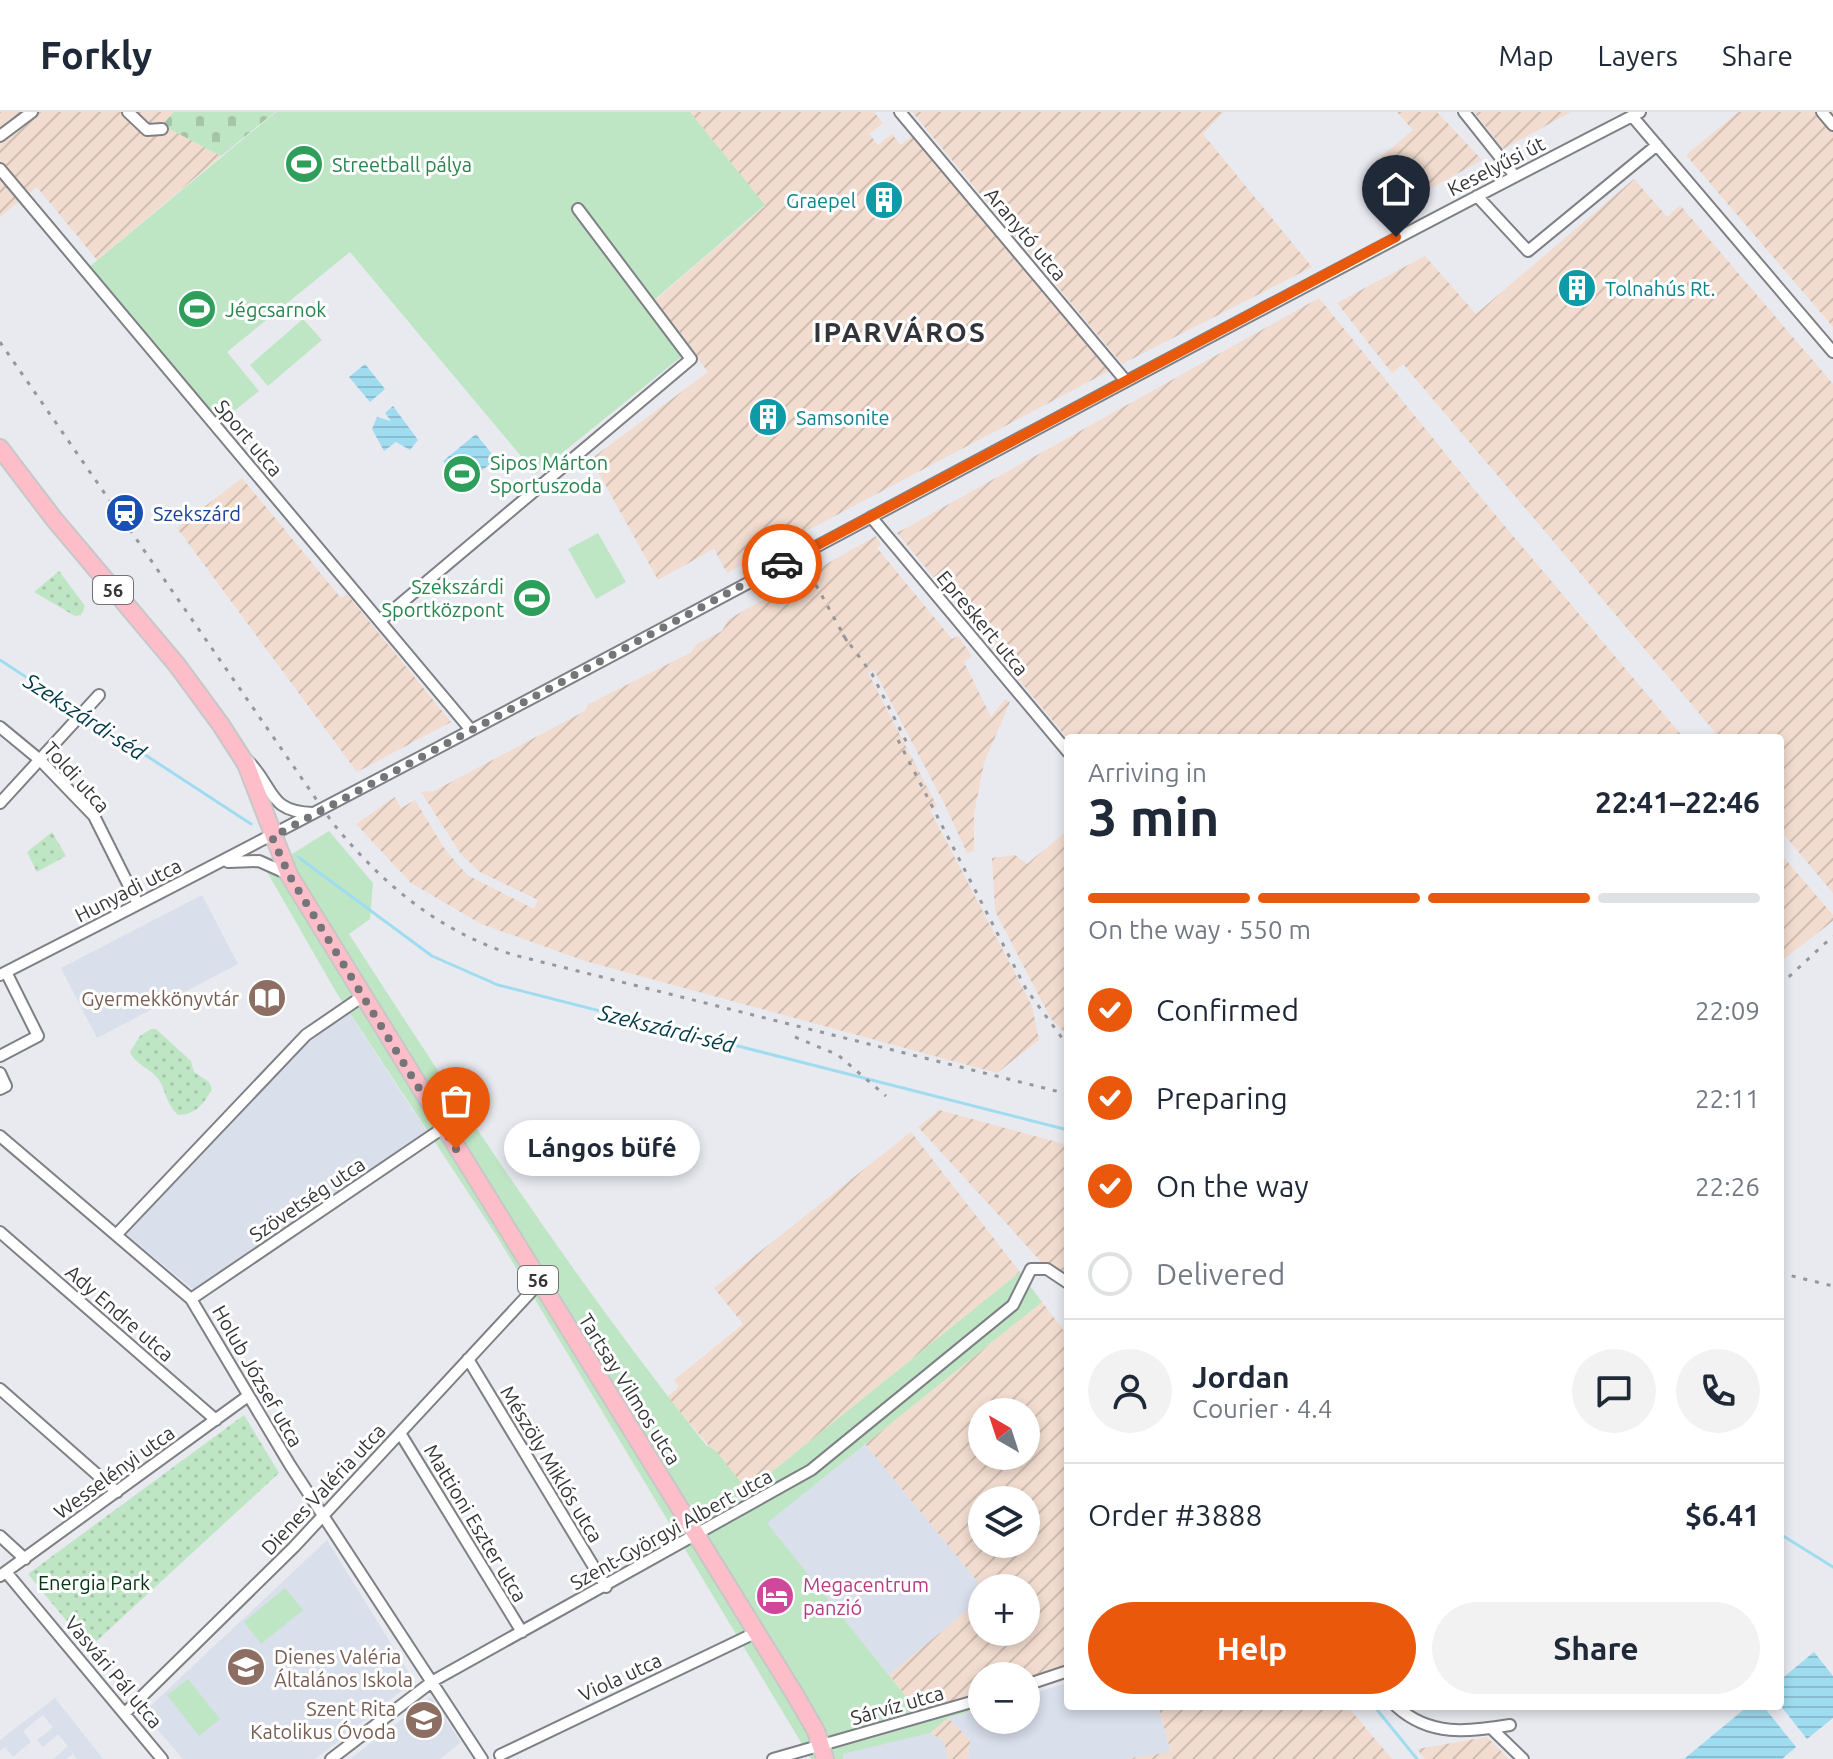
<!DOCTYPE html>
<html lang="en">
<head>
<meta charset="utf-8">
<style>
  body { margin:0; font-family:Ubuntu,sans-serif; background:#f2f2f3; color:#1f2937; height:100vh; display:flex; flex-direction:column; font-size:30px; white-space:nowrap }
  * { box-sizing:border-box; margin:0 }
  p { font-size:26px; color:#747a83 }
  .icon { flex:none; width:44px; height:44px; fill:none; stroke:currentColor; stroke-width:2; stroke-linecap:round; stroke-linejoin:round }
  .map { position:relative; flex:1; overflow:hidden }
  .sheet { position:absolute; left:1064px; top:622px; width:720px; height:976px; display:flex; flex-direction:column; background:#fff; border-radius:8px; box-shadow:0 4px 12px #0003 }
  .sheet>* { flex:none }
  .needle { width:52px; rotate:321deg }
  .controls { position:absolute; left:968px; top:1286px; display:grid; gap:16px }
  .controls a { display:grid; place-items:center; width:72px; height:72px; border-radius:50%; background:#fff; box-shadow:0 4px 12px #0003; font-size:40px }
  .pin { position:absolute; display:grid; place-items:center; width:68px; height:68px; color:#fff; margin:-82px -34px; border-radius:50% 50% 50% 0; rotate:-45deg; box-shadow:0 0 8px #0007 }
  .pin .icon { rotate:45deg }
  .courier { position:absolute; display:grid; place-items:center; width:80px; height:80px; margin:-40px; border:6px solid #ea580c; border-radius:50%; background:#fff; color:#222; box-shadow:0 2px 10px #0007 }
  .bubble { position:absolute; height:56px; border-radius:28px; background:#fff; box-shadow:0 4px 12px #0003; font-size:26px; font-weight:700; line-height:56px; text-align:center }
  .summary em { font-style:normal; font-weight:700 }
  .summary div { display:flex; flex-direction:column-reverse }
  .summary { display:flex; align-items:center; justify-content:space-between; height:136px; padding:0 24px }
  h1 { font-size:52px; font-weight:700; line-height:60px }
  .bar { display:grid; grid-template-columns:repeat(4,1fr); gap:12px 8px; align-content:center; height:96px; padding:0 24px }
  .bar i { height:10px; border-radius:6px; background:#e0e1e3 }
  .bar .active { background:#ea580c }
  .bar p { grid-column:span 4 }
  .line { display:flex; align-items:center; gap:20px; padding:0 24px; border-top:2px solid #e0e1e3 }
  .line div { flex:1 }
  .round { display:grid; place-items:center; flex:none; width:84px; height:84px; border-radius:42px; background:#f2f2f3 }
  ol { padding:0 24px; list-style:none }
  li { display:flex; align-items:center; gap:24px; height:88px }
  li p { margin-inline-start:auto }
  li .icon { padding:8px; border-radius:50%; background:#ea580c; color:#fff; stroke-width:4 }
  li:last-child { color:#747a83 }
  li i { width:44px; height:44px; border:4px solid #e0e1e3; border-radius:50% }
  .primary-button { display:flex; gap:16px; margin-top:auto; padding:16px 24px }
  .primary-button a { flex:1; height:92px; border-radius:48px; background:#ea580c; color:#fff; font-size:32px; font-weight:700; line-height:92px; text-align:center }
  .primary-button a+a { background:#f2f2f3; color:#1f2937 }
  header { display:flex; align-items:center; gap:48px; box-sizing:border-box; height:112px; padding:0 40px; background:#fff; border-bottom:2px solid #e0e1e3 }
  header strong { font-size:38px }
  nav { display:flex; gap:44px; margin-inline-start:auto; font-size:28px }
  .map>svg:first-child { display:block }
  .built { fill:#d9dfeb }
  .industrial { fill:url(#industrial-furrows); fill-rule:evenodd }
  .green { fill:#bfe6c4 }
  .cemetery { fill:url(#cemetery-stones) }
  .park { fill:url(#park-dots) }
  .water { fill:url(#water-rules) }
  .lines { fill:none; stroke-linecap:round; stroke-linejoin:round }
  .stream { stroke:#a0dcf0; stroke-width:3 }
  .street-casing { stroke:#7e8085; stroke-width:14 }
  .primary-casing { stroke:#c6c7c7; stroke-width:20 }
  .street { stroke:#fff; stroke-width:10 }
  .primary { stroke:#febec9; stroke-width:16 }
  .rail { stroke:#96979b; stroke-width:3; stroke-dasharray:4 8; stroke-linecap:butt }
  .done { stroke:#747578; stroke-width:8; stroke-dasharray:0 14.4 }
  .route { stroke:#ea580c; stroke-width:10 }
  .labels { text-anchor:middle; dominant-baseline:central; stroke-width:6; stroke-linejoin:round; paint-order:stroke }
  .shield { fill:#fff; stroke:#727274; stroke-width:2 }
  .shield-label { font-size:18px; font-weight:bold; fill:#353638 }
  .leisure-label { font-size:20px; fill:#27864d; stroke:#fff; text-anchor:start }
  .street-label { font-size:20px; fill:#353638; stroke:#fff }
  .culture-label { font-size:20px; fill:#0d838f; stroke:#fff; text-anchor:start }
  .transit-label { font-size:20px; fill:#164399; stroke:#fff; text-anchor:start }
  .education-label { font-size:20px; fill:#785e54; stroke:#fff; text-anchor:end }
  .park-label { font-size:20px; fill:#033413; stroke:#fff }
  .hotel-label { font-size:20px; fill:#b23c85; stroke:#fff; text-anchor:start }
  .water-label { font-size:22px; font-style:italic; fill:#013a48; stroke:#fff }
  .district-label { font-size:28px; font-weight:bold; letter-spacing:2px; fill:#323439; stroke:#fff }
</style>
</head>
<body>
<header>
<strong>Forkly</strong>
<nav><a>Map</a><a>Layers</a><a>Share</a></nav>
</header>
<div class="map">
<svg width="1833" height="1647" viewBox="0 0 1833 1647">
  <defs>
    <pattern id="industrial-furrows" width="10" height="10" patternUnits="userSpaceOnUse" patternTransform="scale(2)"><rect width="10" height="10" fill="#f2dccf"/><path d="M-1 1l2-2M0 10L10 0M9 11l2-2" fill="none" stroke="#d0bdb2"/></pattern>
    <pattern id="cemetery-stones" width="16" height="16" patternUnits="userSpaceOnUse" patternTransform="scale(2)"><rect width="16" height="16" fill="#bfe6c4"/><path d="M2 7V4a2 2 0 0 1 4 0v3zM10 15v-3a2 2 0 0 1 4 0v3z" fill="#a5c6a9"/></pattern>
    <pattern id="park-dots" width="8" height="8" patternUnits="userSpaceOnUse" patternTransform="scale(2)"><rect width="8" height="8" fill="#bfe6c4"/><path d="M2 2h.1M6 6h.1" fill="none" stroke="#a5c6a9" stroke-width="1.8" stroke-linecap="round"/></pattern>
    <pattern id="water-rules" width="6" height="5" patternUnits="userSpaceOnUse" patternTransform="scale(2)"><rect width="6" height="5" fill="#a0dcf0"/><path d="M0 2.5h6" fill="none" stroke="#8abdcf"/></pattern>
  </defs>
  <rect width="100%" height="100%" fill="#e8eaf0"/>
  <path class="built" d="M202 783 238 852 97 926 61 856Z
    M348 899 429 1023 195 1179 125 1121 312 923Z
    M865 1332 983 1476 982 1486 889 1563 766 1411Z
    M327 1428 414 1569 315 1647H183L143 1601Z
    M1068 1571V1594H1158L1171 1641 1126 1647H968L970 1628 948 1606 982 1596V1608H1026V1583Z
    M431 1585 461 1630 440 1647H350Z
    M55 1586 103 1647H77L73 1642 66 1647H53L68 1634 58 1622 43 1635 37 1628 53 1616 43 1603 23 1619 31 1630 13 1645 5 1635 0 1639V1628Z
    M930 1621 944 1629 948 1647H843L842 1642Z"/>
  <path class="industrial" d="M0 0H174L163 13 221 44 97 148 37 75 0 105Z
    M690 0H874L883 11 869 22 878 33 892 22 901 33 913 23 1111 258 727 461 714 437 658 468 591 347 708 260 654 189 765 94Z
    M912 0H1224L1203 22 1312 155 1122 252Z
    M1397 0H1437L1482 48 1404 91 1372 52 1413 18Z
    M1474 0H1571L1503 37Z
    M1738 0H1833V215L1686 43Z
    M1634 67 1667 105 1680 93 1833 272V781L1780 718V626H1710L1715 620 1403 252 1392 261 1337 191 1425 144 1476 202Z
    M1319 186 1492 399 1684 626 1068 627 897 421Z
    M242 366 341 486 347 482 451 610 357 660 177 416Z
    M876 424 881 433 877 436 952 527 958 524 972 544 964 550 991 605 1005 587 1010 590 984 651 974 702V739L967 741 945 693 874 558 868 561 937 694 930 698 1032 894 1039 928 997 961 585 849 481 812 411 771 356 712 395 685 401 696 415 688 444 736 467 763 534 797 538 788 480 760 461 742 421 680 434 679 585 599 589 592 690 541 697 532 722 519 729 507Z
    M1068 718V924L1051 907 995 799 992 746 1015 743 1027 752Z
    M1780 741 1833 803V809L1780 850Z
    M939 998 1068 1033V1179L918 1015Z
    M911 1020 1020 1160 748 1379 667 1285 679 1275 674 1268 743 1212 714 1176Z
    M1042 1190 1068 1224V1552L1026 1566 982 1564V1581L921 1603 889 1563 982 1486V1520H1026V1476H983L865 1332ZM982 1300H1026V1344H982ZM982 1388H1026V1432H982Z
    M1158 1594H1347L1392 1647H1126L1171 1640Z
    M948 1606 970 1628 968 1647H948L944 1629 930 1621Z
    M1487 1625 1509 1647H1425L1417 1637Z"/>
  <path class="green" d="M276 0H690L765 93 654 188 692 236 536 362 350 140 227 240 259 279 219 311 89 155Z
    M303 207 322 228 268 274 250 253Z
    M598 421 626 470 596 487 568 437Z
    M329 719 373 771 370 807 349 822C462 997 576 1170 706 1333L716 1339 748 1379 1020 1160 1042 1190 767 1411 920 1602 982 1581V1596L948 1606 930 1621 843 1642V1647H811L498 1126 336 880 266 758Z
    M285 1476 303 1498 261 1532 244 1510Z
    M188 1567 220 1607 199 1624 167 1583Z"/>
  <path class="cemetery" d="M174 0H275L221 44 162 13Z"/>
  <path class="park" d="M59 459 85 494 81 503 75 504 34 480Z
    M52 720 66 744 37 760 27 740Z
    M151 917H156L191 949 194 960 209 970 212 977C204 991 196 1003 178 1003 166 992 167 981 159 968 151 956 136 954 130 940L140 924Z
    M244 1303 279 1361 89 1536 28 1462Z"/>
  <path class="water" d="M365 252 385 277 370 290 349 265Z
    M393 294 418 328 410 338 396 330 384 339 372 317 377 305 391 309 385 301Z
    M476 322 496 347 463 374 443 349Z
    M1814 1540 1833 1564V1606L1807 1627 1780 1593V1568Z
    M1748 1594H1763L1796 1635 1782 1647H1684Z"/>
  <g class="lines">
    <path class="stream" d="M0 548 251 712
      M298 745 432 844 498 873 1068 1018
      M1780 1422 1833 1455
      M1374 1594 1417 1647"/>
    <defs>
      <path id="street" d="M128 0 147 18 162 17
        M900 0 1125 268
        M1464 0 1515 64
        M1822 0 1833 13
        M1632 4 1833 240
        M0 24 32 0
        M0 57 471 618
        M1477 84 1528 139 1657 33
        M871 405 1068 640
        M380 509 691 247 578 97
        M0 615 40 648 94 704 138 792
        M247 648C275 675 267 700 313 701
        M0 691 99 583
        M228 750 259 749 288 762
        M0 863C551 583 1091 282 1640 0
        M0 944 38 924 6 860
        M0 961 6 974 0 977
        M0 1024 191 1187 290 1353 482 1647
        M0 1120 216 1308
        M116 1123 306 923 363 884
        M191 1187 443 1016
        M468 1247 606 1475
        M0 1277 117 1380
        M400 1321 522 1520
        M0 1424 25 1447
        M6 1460 162 1647
        M0 1464 248 1284
        M1026 1573 1068 1559
        M1396 1594C1430 1625 1468 1620 1510 1613
        M125 1601 294 1435 540 1170
        M1491 1616 1523 1647
        M500 1643 757 1520
        M331 1647 433 1569 811 1358 1013 1193 1031 1157H1047L1068 1171
        M773 1647 982 1587"/>
      <path id="primary" d="M0 336 54 407 177 553 221 613 246 652 289 763 794 1581 816 1619 825 1647"/>
    </defs>
    <use href="#street" class="street-casing"/>
    <use href="#primary" class="primary-casing"/>
    <use href="#street" class="street"/>
    <use href="#primary" class="primary"/>
    <path class="rail" d="M0 230 332 710C382 772 438 819 514 843L1068 982
      M816 473 849 533
      M843 523 872 562 909 635
      M898 628 1026 877 1068 934
      M1780 873 1833 824
      M795 925 838 943 886 984
      M1780 1161 1833 1174"/>
  </g>
  <g class="lines">
    <path class="done" d="M456 1037 289 763 272 725 782 452"/>
    <path class="route" d="M782 452 1396 125"/>
  </g>
  <defs>
    <symbol id="stadium-disc" viewBox="-11 -11 22 22"><circle r="9.5" fill="#2e9e5b" stroke="#fff"/><path d="M0-5a6.5 5 0 1 0 0 10a6.5 5 0 1 0 0-10ZM-3.5-1.8h7v3.6h-7Z" fill="#fff"/></symbol>
    <symbol id="building-disc" viewBox="-11 -11 22 22"><circle r="9.5" fill="#0f9aa8" stroke="#fff"/><path d="M-4-6H4V6H1V3H-1V6H-4ZM-2.5-4.3h1.7v1.8h-1.7ZM.8-4.3h1.7v1.8H.8ZM-2.5-1h1.7V.8h-1.7ZM.8-1h1.7V.8H.8Z" fill="#fff"/></symbol>
    <symbol id="station-disc" viewBox="-11 -11 22 22"><circle r="9.5" fill="#1a4fb4" stroke="#fff"/><path d="M-3-6H3Q5-6 5-4V2Q5 4 3 4L4.5 6H3L1.5 4h-3L-3 6H-4.5L-3 4Q-5 4-5 2V-4Q-5-6-3-6ZM-3.5-4v3h7v-3ZM-3.5 1v1.5H-2V1ZM2 1v1.5H3.5V1Z" fill="#fff"/></symbol>
    <symbol id="library-disc" viewBox="-11 -11 22 22"><circle r="9.5" fill="#8d6e63" stroke="#fff"/><path d="M-6-4Q-3-5.5-.7-3.5V5Q-3 3-6 4ZM6-4Q3-5.5 .7-3.5V5Q3 3 6 4Z" fill="#fff"/></symbol>
    <symbol id="hotel-disc" viewBox="-11 -11 22 22"><circle r="9.5" fill="#d1479c" stroke="#fff"/><path d="M-6-4.5h1.5V1H6V5H4.5V3h-9V5H-6ZM-4 0a1.8 1.8 0 1 1 3.6 0ZM.5 0V-2.5h3Q6-2.5 6 0Z" fill="#fff"/></symbol>
    <symbol id="school-disc" viewBox="-11 -11 22 22"><circle r="9.5" fill="#8d6e63" stroke="#fff"/><path d="M0-5L7-2L0 1L-7-2ZM-4 1L0 2.5L4 1V4Q0 6-4 4Z" fill="#fff"/></symbol>
  </defs>
  <g fill-rule="evenodd">
    <use href="#stadium-disc" x="282" y="30" width="44" height="44"/>
    <use href="#building-disc" x="862" y="66" width="44" height="44"/>
    <use href="#building-disc" x="1555" y="154" width="44" height="44"/>
    <use href="#stadium-disc" x="175" y="175" width="44" height="44"/>
    <use href="#building-disc" x="746" y="283" width="44" height="44"/>
    <use href="#stadium-disc" x="440" y="340" width="44" height="44"/>
    <use href="#station-disc" x="103" y="379" width="44" height="44"/>
    <use href="#stadium-disc" x="510" y="464" width="44" height="44"/>
    <use href="#library-disc" x="245" y="864" width="44" height="44"/>
    <use href="#hotel-disc" x="753" y="1462" width="44" height="44"/>
    <use href="#school-disc" x="224" y="1533" width="44" height="44"/>
    <use href="#school-disc" x="402" y="1586" width="44" height="44"/>
  </g>
  <g class="labels">
    <g class="shield">
      <rect x="93" y="464" width="40" height="28" rx="6"/>
      <rect x="518" y="1154" width="40" height="28" rx="6"/>
    </g>
    <g class="shield-label">
      <text x="113" y="478">56</text>
      <text x="538" y="1168">56</text>
    </g>
    <g class="leisure-label">
      <text x="332" y="52">Streetball pálya</text>
      <text x="225" y="197">Jégcsarnok</text>
      <text x="490" y="350">Sipos Márton<tspan x="490" dy="23">Sportuszoda</tspan></text>
      <text x="504" y="474" text-anchor="end">Szekszárdi<tspan x="504" dy="23">Sportközpont</tspan></text>
    </g>
    <g class="street-label">
      <text transform="translate(1496 54) rotate(-27)">Keselyűsi út</text>
      <text transform="translate(1026 122) rotate(50)">Aranytó utca</text>
      <text transform="translate(249 326) rotate(50)">Sport utca</text>
      <text transform="translate(983 511) rotate(50)">Epreskert utca</text>
      <text transform="translate(77 665) rotate(48)">Toldi utca</text>
      <text transform="translate(128 778) rotate(-27)">Hunyadi utca</text>
      <text transform="translate(307 1087) rotate(-34)">Szövetség utca</text>
      <text transform="translate(120 1201) rotate(41)">Ady Endre utca</text>
      <text transform="translate(258 1264) rotate(60)">Holub József utca</text>
      <text transform="translate(630 1277) rotate(58)">Tartsay Vilmos utca</text>
      <text transform="translate(552 1352) rotate(59)">Mészöly Miklós utca</text>
      <text transform="translate(114 1360) rotate(-36)">Wesselényi utca</text>
      <text transform="translate(323 1377) rotate(-47)">Dienes Valéria utca</text>
      <text transform="translate(476 1411) rotate(59)">Mattioni Eszter utca</text>
      <text transform="translate(671 1417) rotate(-29)">Szent-Györgyi Albert utca</text>
      <text transform="translate(114 1560) rotate(50)">Vasvári Pál utca</text>
      <text transform="translate(620 1565) rotate(-25)">Viola utca</text>
      <text transform="translate(897 1593) rotate(-16)">Sárvíz utca</text>
    </g>
    <g class="culture-label">
      <text x="856" y="88" text-anchor="end">Graepel</text>
      <text x="1605" y="176">Tolnahús Rt.</text>
      <text x="796" y="305">Samsonite</text>
    </g>
    <g class="transit-label">
      <text x="153" y="401">Szekszárd</text>
    </g>
    <g class="education-label">
      <text x="239" y="886">Gyermekkönyvtár</text>
      <text x="274" y="1544" text-anchor="start">Dienes Valéria<tspan x="274" dy="23">Általános Iskola</tspan></text>
      <text x="396" y="1596">Szent Rita<tspan x="396" dy="23">Katolikus Óvoda</tspan></text>
    </g>
    <g class="park-label">
      <text x="94" y="1470">Energia Park</text>
    </g>
    <g class="hotel-label">
      <text x="803" y="1472">Megacentrum<tspan x="803" dy="23">panzió</tspan></text>
    </g>
    <g class="water-label">
      <text transform="translate(85 604) rotate(33)">Szekszárdi-séd</text>
      <text transform="translate(667 916) rotate(14)">Szekszárdi-séd</text>
    </g>
    <g class="district-label">
      <text x="900" y="219">IPARVÁROS</text>
    </g>
  </g>
</svg>
<div class="controls">
<a><svg class="needle" viewBox="-14 -14 28 28"><path d="M0-13l5 13h-10z" fill="#e53935"/><path d="M0 13l5-13h-10z" fill="#747a83"/></svg></a>
<a><svg class="icon" aria-label="layers" viewBox="0 0 24 24"><path d="M12 4l9 5-9 5-9-5zM3 14l9 5 9-5"/></svg></a>
<a>+</a>
<a>−</a>
</div>
<div class="pin" style="left:456px;top:1037px;background:#ea580c"><svg class="icon" aria-label="bag" viewBox="0 0 24 24"><path d="M5 8h14l-1 12H6zM9 8a3 3 0 0 1 6 0"/></svg></div>
<div class="pin" style="left:1396px;top:125px;background:#1f2937"><svg class="icon" aria-label="home" viewBox="0 0 24 24"><path d="M3 11l9-7 9 7M6 9v11h12V9"/></svg></div>
<div class="courier" style="left:782px;top:452px"><svg class="icon" aria-label="car" viewBox="0 0 24 24"><path d="M5 17H2v-5l4-1 3-4h7l3 4 3 1v5h-3M9 17h6M6 11h13"/><circle cx="7" cy="17" r="2"/><circle cx="17" cy="17" r="2"/></svg></div>
<div class="bubble" style="left:504px;top:1008px;width:196px">Lángos büfé</div>
<section class="sheet">
<div class="summary"><div><h1>3 min</h1><p>Arriving in</p></div><em>22:41–22:46</em></div>
<div class="bar"><i class="active"></i><i class="active"></i><i class="active"></i><i></i><p>On the way · 550 m</p></div>
<ol>
<li><svg class="icon" aria-label="check" viewBox="0 0 24 24"><path d="M5 12l5 5 9-10"/></svg>Confirmed<p>22:09</p></li>
<li><svg class="icon" aria-label="check" viewBox="0 0 24 24"><path d="M5 12l5 5 9-10"/></svg>Preparing<p>22:11</p></li>
<li><svg class="icon" aria-label="check" viewBox="0 0 24 24"><path d="M5 12l5 5 9-10"/></svg>On the way<p>22:26</p></li>
<li><i></i>Delivered</li>
</ol>
<div class="line" style="height:144px"><a class="round"><svg class="icon" aria-label="person" viewBox="0 0 24 24"><circle cx="12" cy="8" r="4"/><path d="M4 21q1-7 8-7t8 7"/></svg></a><div><b>Jordan</b><p>Courier · 4.4</p></div><a class="round"><svg class="icon" aria-label="chat" viewBox="0 0 24 24"><path d="M4 5h16v11H9l-5 4z"/></svg></a><a class="round"><svg class="icon" aria-label="phone" viewBox="0 0 24 24"><path d="M5 4h4l2 5-3 2q2 4 5 5l2-3 5 2v4C11 20 4 13 5 4z"/></svg></a></div>
<div class="line" style="height:104px"><div>Order #3888</div><b>$6.41</b></div>
<div class="primary-button"><a>Help</a><a>Share</a></div>
</section>
</div>
</body>
</html>
